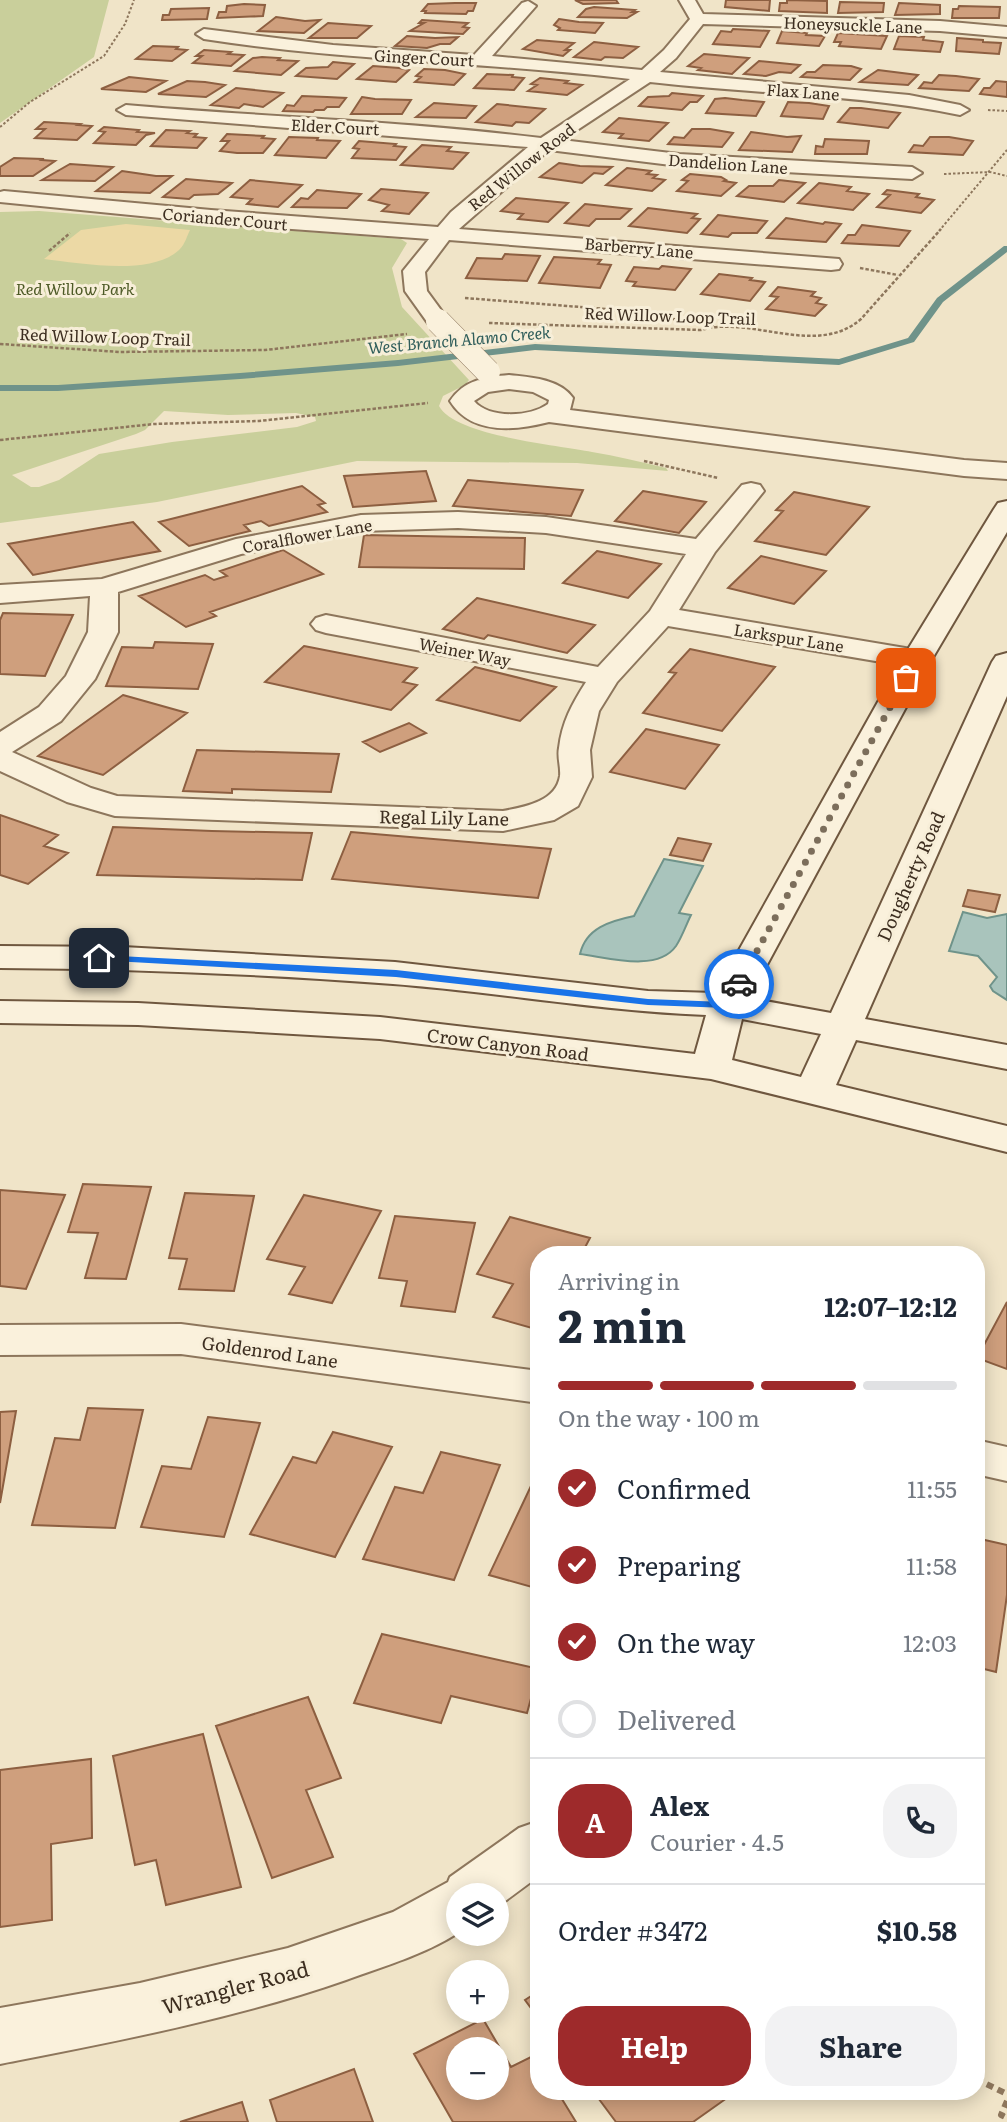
<!DOCTYPE html>
<html lang="en">
<head>
<meta charset="utf-8">
<style>
  body { margin:0; font-family:Literata,serif; background:#f2f2f3; color:#1f2937; height:100vh; display:flex; flex-direction:column; font-size:26px; white-space:nowrap }
  * { box-sizing:border-box; margin:0 }
  p { font-size:23px; color:#747a83 }
  .icon { flex:none; width:38px; height:38px; fill:none; stroke:currentColor; stroke-width:2; stroke-linecap:round; stroke-linejoin:round }
  .map { position:relative; flex:1; overflow:hidden }
  .sheet { position:absolute; left:530px; top:1246px; width:455px; height:854px; display:flex; flex-direction:column; background:#fff; border-radius:28px; box-shadow:0 4px 18px #0003 }
  .sheet>* { flex:none }
  .buttons { position:absolute; left:446px; top:1883px; display:grid; gap:14px }
  .buttons a { display:grid; place-items:center; width:63px; height:63px; border-radius:50%; background:#fff; box-shadow:0 4px 18px #0003; font-size:35px }
  .pin { position:absolute; display:grid; place-items:center; width:60px; height:60px; color:#fff; margin:-30px; border-radius:14px; box-shadow:0 4px 10px #0006 }
  .courier { position:absolute; display:grid; place-items:center; width:70px; height:70px; margin:-35px; border:5px solid #1a73e8; border-radius:50%; background:#fff; color:#222; box-shadow:0 2px 9px #0007 }
  .head em { font-style:normal; font-weight:700 }
  .head div { display:flex; flex-direction:column-reverse }
  .head { display:flex; align-items:center; justify-content:space-between; height:119px; padding:0 28px }
  h1 { font-size:46px; font-weight:700; line-height:52px }
  .bar { display:grid; grid-template-columns:repeat(4,1fr); gap:10px 7px; align-content:center; height:84px; padding:0 28px }
  .bar i { height:9px; border-radius:5px; background:#e0e1e3 }
  .bar .current { background:#9e2a2b }
  .bar p { grid-column:span 4 }
  .line { display:flex; align-items:center; gap:18px; padding:0 28px; border-top:2px solid #e0e1e3 }
  .line div { flex:1 }
  .round { display:grid; place-items:center; flex:none; width:74px; height:74px; border-radius:28px; background:#f2f2f3 }
  ol { padding:0 28px; list-style:none }
  li { display:flex; align-items:center; gap:21px; height:77px }
  li p { margin-inline-start:auto }
  li .icon { padding:7px; border-radius:50%; background:#9e2a2b; color:#fff; stroke-width:4 }
  li:last-child { color:#747a83 }
  li i { width:38px; height:38px; border:4px solid #e0e1e3; border-radius:50% }
  .cta { display:flex; gap:14px; margin-top:auto; padding:14px 28px }
  .cta a { flex:1; height:80px; border-radius:28px; background:#9e2a2b; color:#fff; font-size:28px; font-weight:700; line-height:80px; text-align:center }
  .cta a+a { background:#f2f2f3; color:#1f2937 }
  .map>svg:first-child { display:block }
  .green { fill:#c9cf9b; fill-rule:evenodd }
  .sand { fill:#ecd9a5 }
  .water { fill:#a9c4bc; stroke:#6f938a; stroke-width:2 }
  .lines { fill:none; stroke-linecap:round; stroke-linejoin:round }
  .stream { fill:#6f938a; fill-rule:evenodd }
  .building { fill:#cf9f7d; stroke:#8d5f41; stroke-width:2; fill-rule:evenodd }
  .minor-casing { stroke:#8d765c; stroke-width:4 }
  .secondary-casing { stroke:#6f573f; stroke-width:4 }
  .path-far2 { stroke:#8d765c; stroke-width:2; stroke-dasharray:2.5 2; stroke-linecap:butt }
  .path-far1 { stroke:#8d765c; stroke-width:2.5; stroke-dasharray:3.5 2; stroke-linecap:butt }
  .path { stroke:#8d765c; stroke-width:6; stroke-dasharray:7 5; stroke-linecap:butt }
  .minor { fill:#faf1dc; fill-rule:evenodd }
  .secondary { fill:#faf1dc; fill-rule:evenodd }
  .minor-bridge-casing { stroke:#8d765c; stroke-width:25; stroke-linecap:butt }
  .minor-bridge { stroke:#faf1dc; stroke-width:24 }
  .route { fill:#1a73e8 }
  .done { stroke:#7c6e5b; stroke-width:7; stroke-dasharray:0 12.6 }
  .labels { text-anchor:middle; dominant-baseline:central; stroke-width:6; stroke-linejoin:round; paint-order:stroke }
  .far-street-label { font-size:16px; fill:#3d2e20; stroke:#f7eed8 }
  .far-park-label { font-size:16px; font-style:italic; fill:#4d5a26; stroke:#f7eed8 }
  .far-water-label { font-size:16px; font-style:italic; fill:#2f5d5a; stroke:#f7eed8 }
  .street-label { font-size:18px; fill:#3d2e20; stroke:#f7eed8 }
  .near-street-label { font-size:21px; fill:#3d2e20; stroke:#f7eed8 }
</style>
</head>
<body>
<div class="map">
<svg width="1007" height="2122" viewBox="0 0 1007 2122">
  <rect width="100%" height="100%" fill="#f0e4c8"/>
  <path class="green" d="M0 0H109L94 57 0 123Z
    M39 211 401 239 407 243 392 268 402 307 469 380 465 385 443 396 439 406C455 436 558 445 592 452 616 456 641 462 666 468L668 471 577 463 357 461 157 502 0 523V212ZM164 411 228 415 296 413 315 417 316 421 297 427 172 442 99 454 59 480 39 487H31L12 475 136 434 145 430Z"/>
  <path class="sand" d="M126 224 190 230C187 236 185 244 180 249 152 277 80 263 44 259L81 230Z"/>
  <path class="water" d="M664 859 703 866 679 913 691 915C686 925 682 937 676 946 657 973 606 957 580 954 586 928 610 921 634 916Z
    M963 912 987 918 1007 914V1000L993 991 990 986 997 977 978 956 949 951Z"/>
  <g class="lines">
    <path class="stream" d="M1004 246H1007V252L943 302 914 342 839 365 535 350 398 366 240 379 58 391H0V385H58L240 373 398 360 535 344 839 359 908 338 937 298Z"/>
  </g>
  <path class="building" d="M575 0H616L618 3 583 4Z
    M726 0H770L769 11 725 7Z
    M787 0 827 1V13L779 11 780 3H787Z
    M840 2 884 3 883 12 838 13Z
    M455 3H476L473 11H468L466 14 425 13 426 11H422L428 4Z
    M899 3 940 5V14L895 15Z
    M244 4 265 5 263 16 217 18 219 12H226L227 6Z
    M959 6 1000 7 999 18H952L953 9H958Z
    M594 7 635 10 632 12H637L627 18 578 17 586 9Z
    M209 8 207 19 162 20 163 15H169L171 9Z
    M276 17 305 21 320 20 304 33 258 31Z
    M559 19 579 22 603 23 595 33 558 30 560 28 554 25Z
    M422 20 468 23 463 27 469 28 463 34 410 31 424 23H419Z
    M328 23 371 26 357 38H309Z
    M733 29 769 31 760 47 713 44 721 31 731 32Z
    M782 31 807 33 806 35 825 36 819 46 777 43Z
    M838 33 887 36 881 49 839 46 841 42H834Z
    M407 36 435 38 458 37 450 44H440L427 48 395 46Z
    M899 36 924 37 923 40 943 42 940 52 894 49Z
    M957 38 983 40V42L1001 43 999 54 956 51Z
    M537 40 574 43 565 50H570L563 56 523 49Z
    M594 42 638 47 623 58 605 57 601 60 574 57Z
    M153 46 178 47 176 49 187 50 172 61 136 59Z
    M204 50 231 52 228 54 244 55 231 66 193 63 202 56H196Z
    M704 54 749 58 732 74 698 70 701 68 688 66Z
    M262 57 280 58 278 60 298 61 281 75 235 71 253 58Z
    M759 61 800 65 791 73 779 72 766 76 744 74Z
    M333 62 354 64 337 79 296 76 306 68 328 67Z
    M823 65 851 66 861 69 850 80 801 77 807 72H815Z
    M373 66 399 68 409 70 396 82 357 79Z
    M424 69 445 70 465 74 454 85 415 82 421 77 416 76Z
    M878 70 918 75 908 85 860 82Z
    M487 74 513 75 512 77 524 78 514 90 474 88Z
    M939 75 956 76 979 79 969 91 919 88 924 82 932 83Z
    M129 77 166 81 146 92 101 89Z
    M540 78 568 81 565 83 582 85 567 95 528 91 537 85 531 84Z
    M187 81 205 82 225 85 206 97 158 94Z
    M996 81 1007 82V97L980 94 984 88H990Z
    M236 88 283 93 263 107 244 104 239 108 211 105Z
    M672 93 703 96 697 102H690L682 110 639 106 648 97 669 96Z
    M302 96 327 97 346 98 339 107H327L324 110H315L313 112 283 111 287 105 294 106Z
    M362 97 375 99 411 100 402 114H351Z
    M725 98 742 100 764 102 756 116 706 113 715 99Z
    M788 102 809 103 829 106 823 119 781 116Z
    M434 103 476 106 466 118 416 117Z
    M497 104 545 109 529 123 516 122 512 126 476 122Z
    M850 108H861L900 113 888 128 838 122Z
    M619 118 668 123 649 141 619 138 623 134 603 132Z
    M44 122 80 124 78 125 92 126 77 140 35 138 45 129H36Z
    M104 127 139 130 137 132 155 133 146 135 136 145 94 143 105 132 99 131Z
    M692 129H710L733 133 722 147 668 144 674 137 684 138Z
    M166 130 190 131 187 133 197 134 194 137 206 138 197 148 151 146Z
    M751 132 787 137 801 136 792 152 739 150Z
    M227 134 264 136 262 138 275 139 263 153H237L220 151 229 141H221Z
    M289 137 318 138 317 140 340 141 326 158 275 155Z
    M930 137H949L973 141 963 155 909 152 914 145 923 146Z
    M825 139 869 141 867 154H815L816 146 823 147Z
    M359 141 396 144 394 146 406 147 396 160 352 158 359 149 353 148Z
    M422 145 451 147 447 151 468 153 453 169 401 165Z
    M14 158 44 159 42 160 55 161 33 176H0V167Z
    M559 163 580 166 612 167 603 174 594 173 582 183 540 177Z
    M70 164 113 167 95 181 42 180Z
    M627 168 651 171 647 174 657 175 653 178 665 180 652 191 606 185Z
    M122 171 156 176H172L150 193 96 191Z
    M690 174 721 177 726 180 724 181 736 183 721 196 677 191 688 181 682 180Z
    M186 179 232 183 218 194 194 195 189 199 163 197Z
    M250 180 302 185 278 207 247 204 252 199 231 197Z
    M779 180 805 183 784 202 737 196 749 186H773Z
    M819 183 851 187 847 191 869 194 853 210 798 203Z
    M381 189 428 193 409 214 382 211 389 205 369 200Z
    M317 190 361 194 347 208 292 207 301 198 308 199Z
    M887 190 919 194 916 197 934 200 921 213 877 207 890 195 883 194Z
    M516 198 568 203 548 222 518 219 523 214 501 211Z
    M585 204 631 209 620 219H596L589 226 565 223Z
    M648 208 697 214 692 218 700 219 687 233 629 226Z
    M718 215 767 221 757 233H732L728 237 701 234Z
    M786 218 823 224 825 222 841 224 826 242 767 238Z
    M862 225 910 231 899 246 842 243 848 235H855Z
    M505 254 540 256 527 281 466 278 477 258 502 259Z
    M554 257 601 260 598 264 611 265 600 288 539 283Z
    M662 266 691 269 675 290 633 286 636 282 626 281 634 267 659 269Z
    M719 274 752 278 750 280 765 282 750 301 701 294Z
    M778 287 815 292 811 296 821 298 816 303 826 305 815 316 766 309 778 297 770 296Z
    M426 471 436 501 353 507 344 476Z
    M468 480 583 490 571 516 453 506Z
    M302 486 325 503 318 505 327 512 269 526 261 521 244 525 250 531 189 546 159 522Z
    M643 491 706 502 679 533 615 521Z
    M794 492 869 507 826 555 755 541 783 511 776 510Z
    M133 522 160 551 33 575 8 544Z
    M364 535 525 538 524 569 359 567Z
    M283 550 323 574 210 612 216 616 186 627 139 596 205 575 214 580 227 576 220 571Z
    M597 551 661 564 628 598 563 583Z
    M761 556 826 571 794 604 728 588Z
    M477 598 595 625 567 653 488 635 484 639 443 629Z
    M3 613 73 615 45 676 0 674V620Z
    M155 642 213 644 198 689 106 686 122 647 153 648Z
    M304 646 417 668 403 682 417 685 391 710 265 682Z
    M690 649 775 667 722 731 643 713 676 673 669 672Z
    M475 667 556 687 520 721 437 700Z
    M123 695 187 713 103 775 38 756Z
    M409 723 426 733 380 752 363 742Z
    M646 729 719 745 685 789 610 772Z
    M197 750 339 754 331 792 232 789V793L183 791Z
    M0 815 58 835 44 846 68 853 28 884 0 875Z
    M113 827 212 831 312 833 302 880 97 875Z
    M351 832 551 849 538 898 332 879Z
    M678 838 711 844 703 861 670 855Z
    M968 890 1000 895 995 912 963 906Z
    M83 1184 151 1187 126 1279 85 1278 98 1233 68 1232Z
    M0 1190 65 1195 26 1289 0 1286Z
    M185 1193 254 1196 234 1291 179 1289 187 1259 169 1258Z
    M304 1195 381 1211 332 1303 289 1294 305 1267 267 1259Z
    M395 1216 475 1223 455 1312 401 1306 407 1281 379 1278Z
    M510 1217 590 1238 581 1255H539V1330L493 1317 513 1284 477 1274Z
    M1007 1302V1369L977 1358Z
    M88 1408 143 1410 115 1528 32 1525 55 1438 80 1440Z
    M16 1411 0 1503V1412Z
    M208 1417 260 1423 224 1537 141 1527 162 1466 191 1469Z
    M333 1432 392 1447 335 1557 250 1534 293 1457 316 1463Z
    M441 1452 500 1465 454 1580 363 1559 395 1487 423 1493Z
    M539 1469V1589L489 1575Z
    M976 1538 1007 1545V1595L996 1672 976 1667Z
    M382 1634 539 1669 527 1713 451 1696 441 1723 354 1703Z
    M308 1697 341 1778 306 1790 333 1857 272 1878 216 1726Z
    M203 1734 241 1887 166 1905 156 1860 135 1865 113 1756Z
    M91 1759 92 1838 51 1844 52 1920 0 1927V1770Z
    M539 1991V2019L525 2000Z
    M483 2019 511 2067 535 2055 539 2061V2091H557L576 2122H453L414 2054ZM458 2049H497V2088H458Z
    M354 2069 373 2122H277L270 2100Z
    M593 2091H733L734 2093 693 2122H616Z
    M242 2102 248 2122H180Z"/>
  <g class="lines">
    <defs>
      <path id="minor" d="M679 0H695L703 14 940 21 1007 27V37L940 31 703 24 676 58 660 72 909 95 960 105 969 110 960 115C858 94 753 94 650 82L562 140 679 154 912 167 922 173 912 179 679 166 549 150 459 229 839 259 842 264 839 269 831 270 449 240 425 272 427 291 449 321 446 326H430L405 291 403 271 429 239 211 223 0 202V192L4 191 211 210 438 227 451 212 528 147 126 115 117 110 126 105C264 117 403 121 541 138L630 79C488 62 345 61 204 39L196 34 204 29 333 45 474 55 522 3 528 1 536 6 492 56 642 70 664 50 690 19Z
        M509 375C530 377 560 379 573 398L570 410 964 460 1007 463V479L964 476 549 422C514 431 471 435 450 401 464 380 485 377 509 375ZM509 389 533 392 549 400 548 404C530 417 489 419 474 401L488 392Z
        M751 483 760 485 764 491 715 552 679 610 917 650 928 653 932 659 928 665 917 668 668 626 617 682 599 711 590 750 592 777 578 806 554 820 503 831 115 816 67 802 0 771V732L39 707 66 676 88 632 90 596 0 603V585L102 579 236 539 361 515 458 512 546 517 696 539 742 485ZM458 528 546 533 686 554 650 611 598 667 326 615 316 618 311 624 316 630 326 633 586 682C572 704 562 722 559 748 557 757 561 767 560 776 556 802 524 807 503 811L117 796 91 788 12 752 61 721 95 679 118 632V592L241 554 361 531Z
        M181 1324 539 1371V1403L181 1354 0 1355V1325Z
        M976 1440 1007 1447V1481L976 1474Z
        M539 1821V1876L497 1907V1895H458V1933C423 1955 385 1966 346 1980 234 2019 117 2041 0 2064V2008L140 1983 288 1948 393 1912 448 1882 450 1877 519 1828Z"/>
      <path id="secondary" d="M1007 501V532L932 659 749 998 831 1013 992 662 996 656 1007 653V696L865 1019 1007 1045V1069L856 1040 836 1085 1007 1126V1152L711 1079 380 1039 138 1025 0 1023V1001L138 1003 380 1017 695 1054 706 1015C601 1011 498 992 393 984 263 974 131 969 0 968V946L123 947 395 962 648 991 715 993 902 659 994 509 998 503ZM742 1019 821 1034 801 1077 732 1060Z"/>
    </defs>
    <use href="#minor" class="minor-casing"/>
    <use href="#secondary" class="secondary-casing"/>
    <path class="path-far2" d="M988 110 1007 111
      M0 127 30 102 104 56 125 24 134 0
      M944 174 990 172 1007 176
      M939 231 1007 150"/>
    <path class="path-far1" d="M49 251 70 233
      M860 268 898 275
      M465 298 606 309 714 325
      M489 323 701 330C751 315 816 358 861 319L941 229
      M0 344 120 352 265 350 407 334
      M0 440 154 424 259 421 428 403
      M644 461 718 478"/>
    <path class="path" d="M976 2079 1007 2094
      M1007 2101 1001 2115 1007 2118"/>
    <use href="#minor" class="minor"/>
    <use href="#secondary" class="secondary"/>
    <defs>
      <path id="minor-bridge" d="M438 321 488 372"/>
    </defs>
    <use href="#minor-bridge" class="minor-bridge-casing"/>
    <use href="#minor-bridge" class="minor-bridge"/>
  </g>
  <path class="route" d="M99 955 396 970 648 999 724 1002 735 981 744 984 731 1007 727 1008 648 1005 396 977 95 960V956Z"/>
  <g class="lines">
    <path class="done" d="M739 984 906 678"/>
  </g>
  <g class="labels">
    <g class="far-street-label">
      <text transform="translate(853 24) rotate(2)">Honeysuckle Lane</text>
      <text transform="translate(424 57) rotate(3)">Ginger Court</text>
      <text transform="translate(803 91) rotate(4)">Flax Lane</text>
      <text transform="translate(335 126) rotate(3)">Elder Court</text>
      <text transform="translate(728 163) rotate(4)">Dandelion Lane</text>
      <text transform="translate(521 166) rotate(-38)">Red Willow Road</text>
      <text transform="translate(225 218) rotate(5)">Coriander Court</text>
      <text transform="translate(639 247) rotate(5)">Barberry Lane</text>
      <text transform="translate(670 315) rotate(2)">Red Willow Loop Trail</text>
      <text transform="translate(105 336) rotate(2)">Red Willow Loop Trail</text>
      <text transform="translate(307 535) rotate(-10)">Coralflower Lane</text>
      <text transform="translate(789 637) rotate(9)">Larkspur Lane</text>
      <text transform="translate(465 651) rotate(11)">Weiner Way</text>
    </g>
    <g class="far-park-label">
      <text x="75" y="288">Red Willow Park</text>
    </g>
    <g class="far-water-label">
      <text transform="translate(459 339) rotate(-5)">West Branch Alamo Creek</text>
    </g>
    <g class="street-label">
      <text transform="translate(444 817) rotate(1)">Regal Lily Lane</text>
      <text transform="translate(910 876) rotate(-66)">Dougherty Road</text>
      <text transform="translate(508 1044) rotate(7)">Crow Canyon Road</text>
      <text transform="translate(270 1351) rotate(8)">Goldenrod Lane</text>
    </g>
    <g class="near-street-label">
      <text transform="translate(235 1986) rotate(-15)">Wrangler Road</text>
    </g>
  </g>
</svg>
<div class="buttons">
<a><svg class="icon" aria-label="layers" viewBox="0 0 24 24"><path d="M12 4l9 5-9 5-9-5zM3 14l9 5 9-5"/></svg></a>
<a>+</a>
<a>−</a>
</div>
<div class="pin" style="left:906px;top:678px;background:#ea580c"><svg class="icon" aria-label="bag" viewBox="0 0 24 24"><path d="M5 8h14l-1 12H6zM9 8a3 3 0 0 1 6 0"/></svg></div>
<div class="pin" style="left:99px;top:958px;background:#1f2937"><svg class="icon" aria-label="home" viewBox="0 0 24 24"><path d="M3 11l9-7 9 7M6 9v11h12V9"/></svg></div>
<div class="courier" style="left:739px;top:984px"><svg class="icon" aria-label="car" viewBox="0 0 24 24"><path d="M5 17H2v-5l4-1 3-4h7l3 4 3 1v5h-3M9 17h6M6 11h13"/><circle cx="7" cy="17" r="2"/><circle cx="17" cy="17" r="2"/></svg></div>
<section class="sheet">
<div class="head"><div><h1>2 min</h1><p>Arriving in</p></div><em>12:07–12:12</em></div>
<div class="bar"><i class="current"></i><i class="current"></i><i class="current"></i><i></i><p>On the way · 100 m</p></div>
<ol>
<li><svg class="icon" aria-label="check" viewBox="0 0 24 24"><path d="M5 12l5 5 9-10"/></svg>Confirmed<p>11:55</p></li>
<li><svg class="icon" aria-label="check" viewBox="0 0 24 24"><path d="M5 12l5 5 9-10"/></svg>Preparing<p>11:58</p></li>
<li><svg class="icon" aria-label="check" viewBox="0 0 24 24"><path d="M5 12l5 5 9-10"/></svg>On the way<p>12:03</p></li>
<li><i></i>Delivered</li>
</ol>
<div class="line" style="height:126px"><b class="round" style="background:#9e2a2b;color:#fff">A</b><div><b>Alex</b><p>Courier · 4.5</p></div><a class="round"><svg class="icon" aria-label="phone" viewBox="0 0 24 24"><path d="M5 4h4l2 5-3 2q2 4 5 5l2-3 5 2v4C11 20 4 13 5 4z"/></svg></a></div>
<div class="line" style="height:91px"><div>Order #3472</div><b>$10.58</b></div>
<div class="cta"><a>Help</a><a>Share</a></div>
</section>
</div>
</body>
</html>
